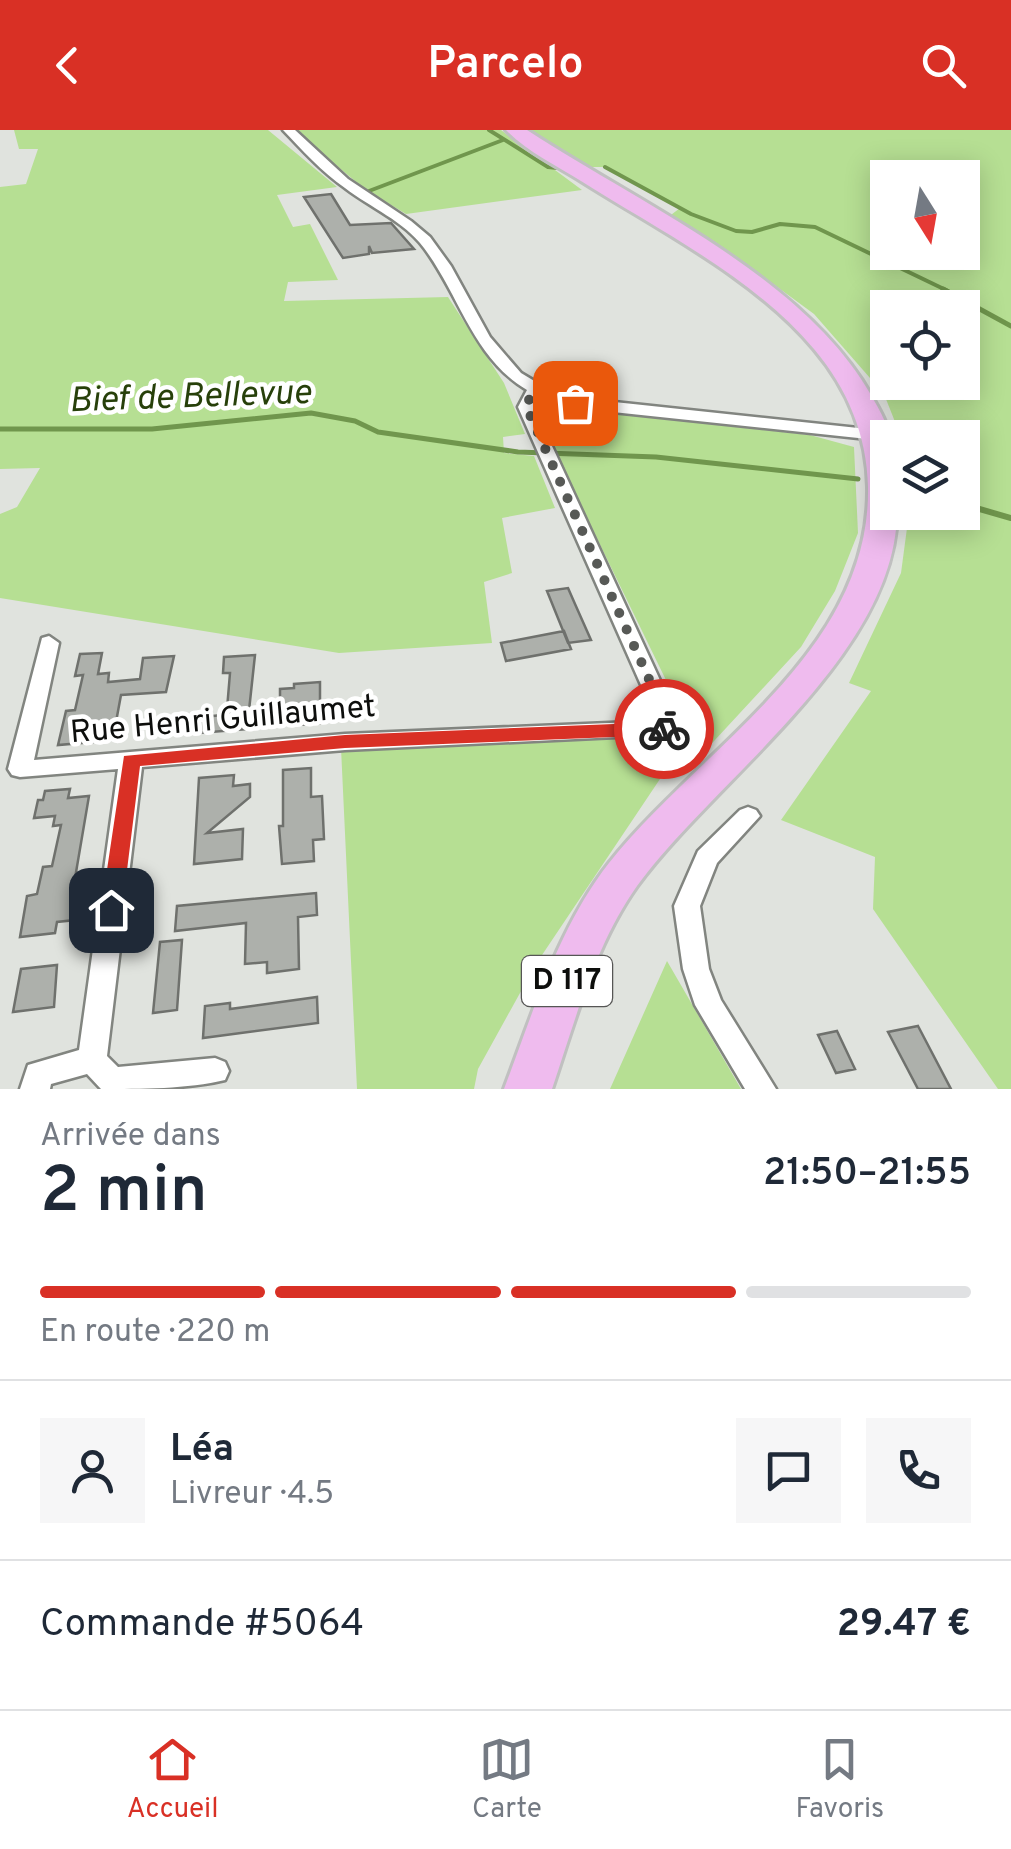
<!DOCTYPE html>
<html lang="fr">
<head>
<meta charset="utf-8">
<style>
  body { margin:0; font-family:Overpass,sans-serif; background:#f6f6f7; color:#1f2937; height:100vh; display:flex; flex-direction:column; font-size:38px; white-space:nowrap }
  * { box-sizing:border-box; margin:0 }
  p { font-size:32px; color:#747a83 }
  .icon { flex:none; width:55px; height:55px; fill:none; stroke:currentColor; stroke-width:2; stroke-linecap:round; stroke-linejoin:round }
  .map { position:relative; height:959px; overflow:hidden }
  .drawer { display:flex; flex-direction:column; background:#fff; flex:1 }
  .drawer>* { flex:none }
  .needle { width:65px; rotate:169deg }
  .tools { position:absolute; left:870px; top:30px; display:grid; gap:20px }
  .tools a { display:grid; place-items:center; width:110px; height:110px; border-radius:0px; background:#fff; box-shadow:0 5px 25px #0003; font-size:50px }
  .pin { position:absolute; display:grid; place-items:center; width:85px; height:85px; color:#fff; margin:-42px; border-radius:20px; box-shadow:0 5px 15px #0006 }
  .courier { position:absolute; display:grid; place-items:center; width:100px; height:100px; margin:-50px; border:8px solid #d93025; border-radius:50%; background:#fff; color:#222; box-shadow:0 2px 12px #0007 }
  .summary em { font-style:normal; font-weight:600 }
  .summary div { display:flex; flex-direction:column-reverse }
  .summary { display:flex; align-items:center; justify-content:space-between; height:170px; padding:0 40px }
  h1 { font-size:65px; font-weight:600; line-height:75px }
  .bar { display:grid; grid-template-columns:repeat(4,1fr); gap:15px 10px; align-content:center; height:120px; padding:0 40px }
  .bar i { height:12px; border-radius:8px; background:#e0e1e3 }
  .bar .on { background:#d93025 }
  .bar p { grid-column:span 4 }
  .line { display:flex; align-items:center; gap:25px; padding:0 40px; border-top:2px solid #e0e1e3 }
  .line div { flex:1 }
  .round { display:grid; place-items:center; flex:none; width:105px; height:105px; border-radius:0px; background:#f6f6f7 }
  header { display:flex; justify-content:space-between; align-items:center; height:130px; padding:0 40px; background:#d93025; color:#fff; font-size:45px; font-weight:600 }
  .tabs { display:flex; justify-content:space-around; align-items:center; height:140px; border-top:2px solid #e0e1e3; background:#fff; font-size:28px; color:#747a83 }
  .tabs a { display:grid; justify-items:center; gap:5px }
  .tabs .on { color:#d93025 }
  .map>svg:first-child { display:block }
  .green { fill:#b6df93; fill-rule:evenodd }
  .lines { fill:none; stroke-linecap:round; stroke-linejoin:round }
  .stream-far2 { stroke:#70964d; stroke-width:4 }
  .stream-far1 { stroke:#70964d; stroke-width:5 }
  .stream { stroke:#70964d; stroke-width:6 }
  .building { fill:#adb0ab; stroke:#6f716d; stroke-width:2.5 }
  .street-casing { stroke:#828580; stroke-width:5 }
  .primary-casing { stroke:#c0c0c0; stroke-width:6 }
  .street { fill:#fff; fill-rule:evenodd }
  .primary { fill:#efbbee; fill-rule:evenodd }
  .route { fill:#d93025 }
  .done { stroke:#575956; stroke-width:10; stroke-dasharray:0 18 }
  .labels { text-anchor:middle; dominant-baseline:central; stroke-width:9; stroke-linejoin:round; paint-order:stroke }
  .shield { fill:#fff; stroke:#565655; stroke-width:2.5 }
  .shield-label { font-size:30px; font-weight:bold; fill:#0d0e0c }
  .street-label { font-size:32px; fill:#0d0e0c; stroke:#fff }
  .water-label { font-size:35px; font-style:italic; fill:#27400a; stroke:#fff }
</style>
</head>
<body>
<header><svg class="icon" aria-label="back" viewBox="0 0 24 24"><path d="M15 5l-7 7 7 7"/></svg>Parcelo<svg class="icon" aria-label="search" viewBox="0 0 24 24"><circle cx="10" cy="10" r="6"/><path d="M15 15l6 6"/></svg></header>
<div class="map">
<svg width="1011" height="959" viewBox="0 0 1011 959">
  <rect width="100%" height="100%" fill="#e0e3de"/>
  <path class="green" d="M14 0H268L337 57 277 65 293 97 310 94 338 150 288 152 284 171 448 167 504 253 525 304 503 307 504 323 534 326 555 378 502 388 512 443 484 452 492 513 339 523 0 468V384L17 377 40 338 0 339V57L26 54 38 19H19Z
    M293 0H501L582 60 406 84 366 60Z
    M528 0H1011V959H998L873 779 875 727 781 690 871 561 849 553 901 443 909 383 962 382V308L901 307 884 264 814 184 734 125 667 88 680 78 604 37H587ZM888 48H962V122H888ZM888 178H962V252H888Z
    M563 278 810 305 854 317 858 403 835 461 801 517 702 624 586 386 543 306 537 286 545 279Z
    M659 605 662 646 536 834 478 939 474 959H357L341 618Z
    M667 831 741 959H610Z"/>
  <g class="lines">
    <path class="stream-far2" d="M489 0 548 37 557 38
      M605 37 691 84 736 101 752 102 780 94 815 97 948 161
      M369 61 503 10"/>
    <path class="stream-far1" d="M943 159 1011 196
      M0 299H152L311 283 355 291 378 302 518 322 656 327 858 349"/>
    <path class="stream" d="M962 374 1011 388"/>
  </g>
  <path class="building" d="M331 64 350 95 391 93 414 119 372 123 369 116V124L343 128 304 67Z
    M568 458 575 474 591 510 568 513 547 461Z
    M564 501 571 519 506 531 501 513Z
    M102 523 98 544 109 543 108 552 140 549 143 528 174 526 166 562 121 565 116 592 96 593 93 612 58 615 66 581 75 580 83 545 75 546 80 524Z
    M255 525 247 599 199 603 200 587 224 585 227 579 230 543H223L224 527Z
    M320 552V593L299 595V575L280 577V559L294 558V554Z
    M311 638V667L322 666 324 709 313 710 314 731 282 734 279 696H283V640Z
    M234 645 233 656 250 654V667L207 703 243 699 242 729 194 734 199 648Z
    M70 659 68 668 89 666 73 760H79L75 790 57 792 55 803 20 807 27 766 37 764 43 737 52 736 61 695 53 696 55 686 34 688 38 670H43L45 661Z
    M316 763 317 785 298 787 299 839 267 843V832L245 834 246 793 175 801 177 776Z
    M182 810 177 880 153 883 160 812Z
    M57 835 54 877 13 882 21 839Z
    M317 867 318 893 203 908 205 876 230 873V879Z
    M918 896 951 959H918L888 902Z
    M837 901 855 939 836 943 818 905Z"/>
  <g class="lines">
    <defs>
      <path id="street" d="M283 0H295L348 49 411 91 430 107 451 136 490 207 521 243 546 258 577 268 877 300 885 305 877 310 575 278 539 266 534 277 682 598 679 604 345 620 142 637 107 926 118 937 215 928 225 932 229 941 225 950C188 959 140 959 101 959L87 944 51 954 50 959H20L28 935 79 920 118 639 20 647 12 645 8 639 42 508 49 506 59 513 34 630 345 604 657 591 518 277 527 260C473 228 460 166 424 118 404 91 371 78 345 58 322 42 302 20 283 0Z
        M748 677 756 680 760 686 717 733 700 776 709 839 721 870 776 959H745L695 875 683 839 674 776 698 721 740 680Z"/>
      <path id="primary" d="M506 0H527C640 74 803 146 871 265 877 276 888 293 889 307 890 329 888 358 888 382H897C896 525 715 649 637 756 595 815 575 891 552 959H504C533 883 558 798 609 733 701 617 871 522 868 357 867 305 847 258 814 219 753 147 660 101 581 51 557 36 526 21 506 0Z"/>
    </defs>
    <use href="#street" class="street-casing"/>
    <use href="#primary" class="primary-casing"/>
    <use href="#street" class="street"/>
    <use href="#primary" class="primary"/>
  </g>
  <path class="route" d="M664 592 673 599 664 605 345 618 140 636 122 780 111 789 101 780 124 626 345 605Z"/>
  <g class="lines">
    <path class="done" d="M575 273 534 260 526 276 671 598 664 599"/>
  </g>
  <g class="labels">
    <rect class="shield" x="522" y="826" width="90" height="50" rx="8"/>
    <g class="shield-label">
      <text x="567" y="851">D 117</text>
    </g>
    <g class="street-label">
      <text transform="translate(223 591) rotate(-5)">Rue Henri Guillaumet</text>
    </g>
    <g class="water-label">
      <text transform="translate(190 268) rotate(-2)">Bief de Bellevue</text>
    </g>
  </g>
</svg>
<div class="tools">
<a><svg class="needle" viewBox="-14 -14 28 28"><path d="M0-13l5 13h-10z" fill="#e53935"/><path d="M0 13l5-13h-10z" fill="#747a83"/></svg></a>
<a><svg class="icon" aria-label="locate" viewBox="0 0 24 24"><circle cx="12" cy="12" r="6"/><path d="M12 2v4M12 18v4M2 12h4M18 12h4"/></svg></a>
<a><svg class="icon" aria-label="layers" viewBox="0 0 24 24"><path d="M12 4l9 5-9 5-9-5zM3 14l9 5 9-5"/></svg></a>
</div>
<div class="pin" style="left:575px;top:273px;background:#ea580c"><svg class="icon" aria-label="bag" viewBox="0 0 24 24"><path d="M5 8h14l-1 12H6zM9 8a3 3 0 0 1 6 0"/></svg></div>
<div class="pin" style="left:111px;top:780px;background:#1f2937"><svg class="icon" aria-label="home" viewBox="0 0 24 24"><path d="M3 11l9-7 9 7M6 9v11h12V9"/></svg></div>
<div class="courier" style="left:664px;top:599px"><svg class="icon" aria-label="bike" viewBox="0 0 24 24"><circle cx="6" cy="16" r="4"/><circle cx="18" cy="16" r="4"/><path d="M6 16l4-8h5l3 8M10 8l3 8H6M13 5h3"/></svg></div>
</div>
<section class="drawer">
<div class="summary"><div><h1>2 min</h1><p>Arrivée dans</p></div><em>21:50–21:55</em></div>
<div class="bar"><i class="on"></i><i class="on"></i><i class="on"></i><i></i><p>En route · 220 m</p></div>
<div class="line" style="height:180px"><a class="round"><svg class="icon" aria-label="person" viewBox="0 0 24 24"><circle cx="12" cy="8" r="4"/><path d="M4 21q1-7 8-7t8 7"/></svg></a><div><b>Léa</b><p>Livreur · 4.5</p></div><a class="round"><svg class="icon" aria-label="chat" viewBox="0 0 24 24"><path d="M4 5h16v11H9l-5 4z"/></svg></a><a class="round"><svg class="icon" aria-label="phone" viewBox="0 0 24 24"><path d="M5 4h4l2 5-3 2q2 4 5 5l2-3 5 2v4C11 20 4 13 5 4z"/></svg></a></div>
<div class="line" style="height:130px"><div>Commande #5064</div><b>29.47 €</b></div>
</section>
<nav class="tabs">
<a class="on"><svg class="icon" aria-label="home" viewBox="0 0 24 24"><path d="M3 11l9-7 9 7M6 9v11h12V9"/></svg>Accueil</a>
<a><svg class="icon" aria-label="map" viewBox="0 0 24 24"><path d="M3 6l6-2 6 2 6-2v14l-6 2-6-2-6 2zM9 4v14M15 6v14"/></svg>Carte</a>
<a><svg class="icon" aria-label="saved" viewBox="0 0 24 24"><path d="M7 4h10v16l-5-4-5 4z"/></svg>Favoris</a>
</nav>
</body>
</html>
